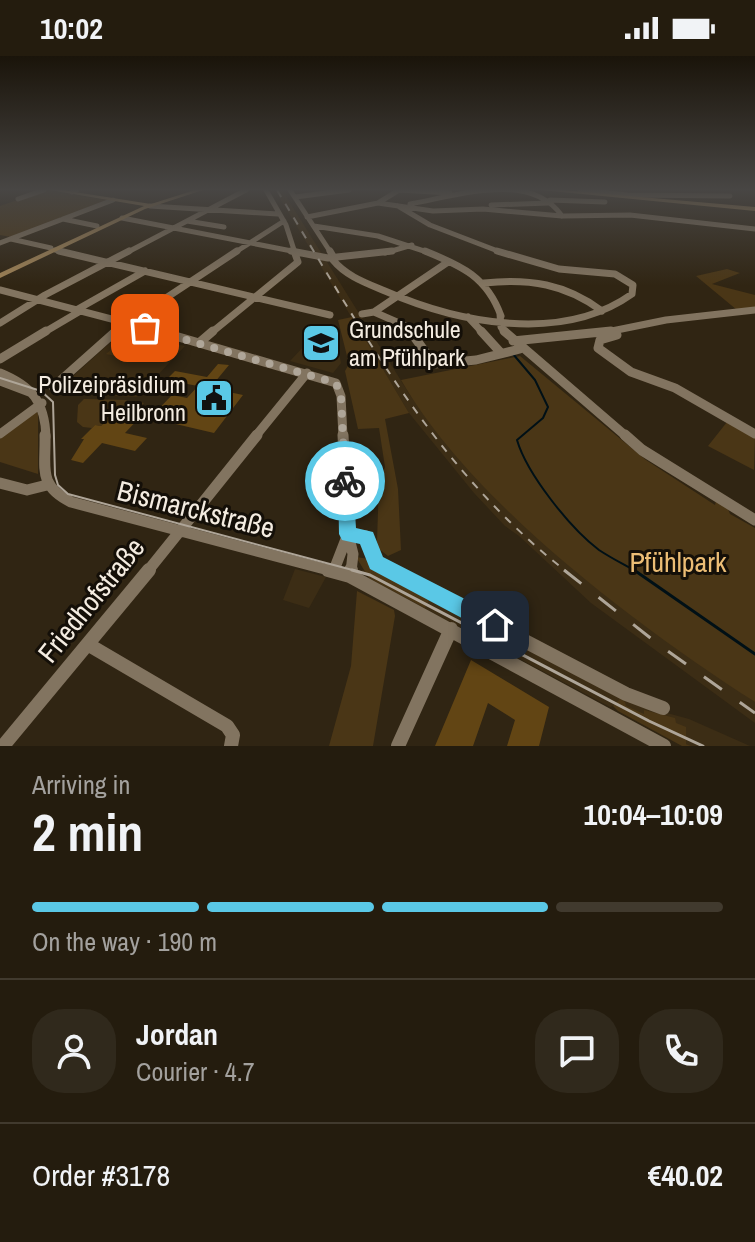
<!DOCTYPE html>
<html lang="en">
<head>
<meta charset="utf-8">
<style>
  body { margin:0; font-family:"Archivo Narrow",sans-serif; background:#30291c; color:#f1f3f6; height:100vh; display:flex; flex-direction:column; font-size:30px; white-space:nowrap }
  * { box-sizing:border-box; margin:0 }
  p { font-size:26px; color:#a3a19e }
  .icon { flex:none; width:44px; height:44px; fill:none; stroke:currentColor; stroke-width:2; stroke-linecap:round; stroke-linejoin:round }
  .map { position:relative; height:690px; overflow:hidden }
  .side { display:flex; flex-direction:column; background:#241c0e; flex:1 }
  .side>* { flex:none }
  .pin { position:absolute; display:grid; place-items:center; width:68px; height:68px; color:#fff; margin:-34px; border-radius:16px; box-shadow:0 4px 12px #0006 }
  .courier { position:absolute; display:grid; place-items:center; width:80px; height:80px; margin:-40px; border:6px solid #5ac8e6; border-radius:50%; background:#fff; color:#222; box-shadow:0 2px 10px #0007 }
  .summary em { font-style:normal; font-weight:800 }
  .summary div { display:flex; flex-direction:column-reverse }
  .summary { display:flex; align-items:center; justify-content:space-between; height:136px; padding:0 32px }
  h1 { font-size:52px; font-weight:800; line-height:60px }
  .bar { display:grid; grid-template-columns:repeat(4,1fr); gap:12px 8px; align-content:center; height:96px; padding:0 32px }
  .bar i { height:10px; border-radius:6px; background:#413a2e }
  .bar .on { background:#5ac8e6 }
  .bar p { grid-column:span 4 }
  .line { display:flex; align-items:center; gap:20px; padding:0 32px; border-top:2px solid #413a2e }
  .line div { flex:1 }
  .round { display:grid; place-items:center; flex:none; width:84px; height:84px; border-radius:32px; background:#30291c }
  .status { display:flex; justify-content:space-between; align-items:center; height:56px; padding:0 40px; background:#241c0e; direction:ltr }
  .status svg { height:22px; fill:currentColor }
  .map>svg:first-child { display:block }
  .built { fill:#3c2d15 }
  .green { fill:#4a3616 }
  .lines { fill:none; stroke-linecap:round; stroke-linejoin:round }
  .stream-far1 { stroke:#001016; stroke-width:2 }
  .stream { stroke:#001016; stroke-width:3 }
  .building { fill:#624514 }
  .minor-far4 { stroke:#827460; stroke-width:5 }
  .minor-far3 { stroke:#827460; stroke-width:7 }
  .minor-far2 { stroke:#827460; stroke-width:9 }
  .minor-far1 { stroke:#827460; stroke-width:11 }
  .minor { stroke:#827460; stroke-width:14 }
  .major { fill:#a08356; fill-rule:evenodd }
  .tram-far1 { stroke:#aea598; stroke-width:2 }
  .tram { stroke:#aea598; stroke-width:3 }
  .rail-far1 { stroke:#aea598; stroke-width:2; stroke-dasharray:8 8; stroke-linecap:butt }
  .rail { stroke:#aea598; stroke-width:3; stroke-dasharray:22 22; stroke-linecap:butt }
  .route { fill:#5ac8e6 }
  .done { stroke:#afa699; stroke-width:8; stroke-dasharray:0 14.4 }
  .labels { text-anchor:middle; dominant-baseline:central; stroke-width:6; stroke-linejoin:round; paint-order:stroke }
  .poi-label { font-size:24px; fill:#f4ece1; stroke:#140f08; text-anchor:start }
  .near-street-label { font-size:28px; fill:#f4ece1; stroke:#140f08 }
  .near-park-label { font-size:28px; fill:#ecbd75; stroke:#140f08 }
</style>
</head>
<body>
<div class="status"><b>10:02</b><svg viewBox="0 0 49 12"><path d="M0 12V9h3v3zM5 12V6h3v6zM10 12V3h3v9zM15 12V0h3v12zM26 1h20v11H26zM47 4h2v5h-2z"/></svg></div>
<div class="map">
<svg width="755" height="690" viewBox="0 0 755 690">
  <rect width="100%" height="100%" fill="#302513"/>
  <path class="built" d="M275 134H282L410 339 461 405 545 488 681 595 755 646V667L591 547 519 480 505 470 474 437 409 357Z
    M322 271 331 273 340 302 341 307 333 317 290 305Z
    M122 276 185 290 137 341 93 339 69 332 74 325 71 322Z
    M295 513 326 521 309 552 283 544Z
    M361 514 383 518 656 654 689 663 750 690H690L613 650 610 651 377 527Z"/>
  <path class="green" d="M46 134 107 144 11 181 0 179V150Z
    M727 213 740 217 712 228 755 239V253L737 254 696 220Z
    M352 261 409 357 385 363 398 433 401 494 388 500 379 493 377 486 379 425 385 411 379 372 358 373 345 315 349 308 338 264Z
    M120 281 175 291 157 290 141 305 106 298 122 284 118 283Z
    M520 300 646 404 715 449 716 445 728 453 730 458 755 472V646C637 570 472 447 401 324Z
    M84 343 127 344 124 348 134 345 144 347 135 357 118 353 101 370 95 369 92 372 83 371 77 366 78 349Z
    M35 353 38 358V418L0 406V382Z
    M727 366 755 380 754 414 708 390Z
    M356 501 369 503 378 513 431 540 425 552 369 522Z
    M357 535 394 554 395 560 373 690H329L351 610Z
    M620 643 625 646 626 650 644 658V654L675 662 676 667 686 671V688L691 690H682L618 655 613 650Z"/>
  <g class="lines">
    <path class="stream-far1" d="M513 298 535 324 548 351 543 362 517 384C527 418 570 472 599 494 611 502 625 509 637 516"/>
    <path class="stream" d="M634 514 755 598"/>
  </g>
  <path class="building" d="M218 308 229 309 210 332 243 339 214 377 150 362 172 339 187 342 198 330 166 324 175 315 207 321Z
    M119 353 142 359 125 377 147 382 135 395 102 387 83 407 71 404 84 383H81L95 369 101 370Z
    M471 604 549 651 539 690H507L515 664 488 647 473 690H435Z"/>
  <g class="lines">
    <path class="minor-far4" d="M266 134 286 169 295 197
      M290 134 331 197
      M580 134 627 139 730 140
      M72 136 77 134
      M295 141 349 134
      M18 143 44 134
      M550 144 605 146
      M378 147 433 155 483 153 562 160 630 159 755 173
      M410 148C456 140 530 114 562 160
      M491 149 548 147
      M150 150 278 158
      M398 150 430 169 503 197
      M307 161 378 147 399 134 450 137
      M122 162 302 197
      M63 163 97 170
      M187 165 224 171
      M314 170 378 180 430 197
      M11 183 51 192
      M0 187 113 144
      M55 194 67 197
      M126 197 246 134
      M234 197 284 165
      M385 197 412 189"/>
    <path class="minor-far3" d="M59 195 330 259
      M291 195 328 202
      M330 195 333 200
      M425 195C462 210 487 221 501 260
      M337 201 392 195
      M333 204C346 220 366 227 385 235 458 267 562 288 632 238L633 229 615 218 559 213 497 195
      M484 227C529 222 566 228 602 255
      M0 234 165 277
      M78 253 145 215
      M374 256 406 270 411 277
      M362 258 374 256 448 206
      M500 258 501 271 506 277
      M468 261 483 277
      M0 267 45 239 129 195
      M43 277 82 254
      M113 277 237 195
      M211 277 298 206 294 195
      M602 277 666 264 755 254"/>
    <path class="minor-far2" d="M158 275 336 327 341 340 343 381
      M410 275 434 308 476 304 520 293
      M481 275 501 297
      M504 275 627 381
      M617 279 600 284 598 292 631 316 675 332 755 378
      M513 285 611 275
      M199 287 213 275
      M0 303 46 275
      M0 317C32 330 45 346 46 381
      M0 325 32 337
      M53 331 116 275
      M0 378 42 347
      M255 381 307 317"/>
    <path class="minor-far1" d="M45 379C46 412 37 429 71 446L336 516
      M625 379 642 394 755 464
      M0 427 27 434 47 429
      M348 478 366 480 372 501 393 516
      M348 478 353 498 351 516
      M334 514 348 478 343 379
      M147 516 257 379"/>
    <path class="minor" d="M328 514 350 520 664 690
      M389 514 626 638 663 652
      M350 520 351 514
      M89 589 227 670 233 679 231 690
      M3 690 149 514
      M398 690 451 573"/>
    <path class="major" d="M49 134H62L151 148 195 134H203L145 153 0 222V217L144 150Z
      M541 134H561L755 151V155Z"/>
    <path class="tram-far1" d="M0 322 41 335 53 346 55 419 58 429 68 438 360 516"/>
    <path class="tram" d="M352 514 370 519 649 665 703 690"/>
    <path class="rail-far1" d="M277 134C362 274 435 413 567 516"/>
    <path class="rail" d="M564 514 658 588 755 657"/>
  </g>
  <linearGradient id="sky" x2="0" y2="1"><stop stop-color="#1a140a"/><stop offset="0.58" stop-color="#484644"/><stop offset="1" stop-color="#484644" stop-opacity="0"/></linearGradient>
  <rect width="755" height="230" fill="url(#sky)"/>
  <path class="route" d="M345 419 353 425 356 472 373 476 383 501 502 562 505 569 502 576 495 579 488 576 370 513 360 488 342 484 339 478 338 425Z"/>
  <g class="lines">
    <path class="done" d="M145 272 336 327 341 340 345 425"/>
  </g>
  <defs>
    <symbol id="school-square" viewBox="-11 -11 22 22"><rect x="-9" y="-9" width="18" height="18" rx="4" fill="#5ac8e6" stroke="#140f08"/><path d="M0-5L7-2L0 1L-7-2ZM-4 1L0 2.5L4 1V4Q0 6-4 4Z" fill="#111"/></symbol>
    <symbol id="civic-square" viewBox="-11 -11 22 22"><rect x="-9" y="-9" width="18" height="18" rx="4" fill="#5ac8e6" stroke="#140f08"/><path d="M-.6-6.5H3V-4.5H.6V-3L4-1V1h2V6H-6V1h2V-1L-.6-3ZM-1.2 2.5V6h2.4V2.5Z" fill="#111"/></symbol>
  </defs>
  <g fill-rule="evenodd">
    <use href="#school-square" x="299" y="265" width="44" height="44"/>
    <use href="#civic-square" x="192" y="320" width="44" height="44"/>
  </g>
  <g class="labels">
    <g class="poi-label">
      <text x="349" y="273">Grundschule<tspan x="349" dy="28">am Pfühlpark</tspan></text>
      <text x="186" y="328" text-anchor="end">Polizeipräsidium<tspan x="186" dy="28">Heilbronn</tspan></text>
    </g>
    <g class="near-street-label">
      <text transform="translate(196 453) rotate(14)">Bismarckstraße</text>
      <text transform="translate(91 544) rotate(-51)">Friedhofstraße</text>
    </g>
    <g class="near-park-label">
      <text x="678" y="506">Pfühlpark</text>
    </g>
  </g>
</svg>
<div class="pin" style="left:145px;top:272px;background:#ea580c"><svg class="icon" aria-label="bag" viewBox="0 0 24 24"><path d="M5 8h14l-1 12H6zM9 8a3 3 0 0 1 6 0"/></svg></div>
<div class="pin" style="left:495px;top:569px;background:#1f2937"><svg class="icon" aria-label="home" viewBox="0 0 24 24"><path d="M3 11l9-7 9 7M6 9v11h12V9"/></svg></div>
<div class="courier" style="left:345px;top:425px"><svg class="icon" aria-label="bike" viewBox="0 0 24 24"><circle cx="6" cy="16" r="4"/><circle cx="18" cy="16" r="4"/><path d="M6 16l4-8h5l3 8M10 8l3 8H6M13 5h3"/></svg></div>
</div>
<section class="side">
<div class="summary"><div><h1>2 min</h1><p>Arriving in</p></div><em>10:04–10:09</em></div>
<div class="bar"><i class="on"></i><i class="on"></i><i class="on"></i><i></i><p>On the way · 190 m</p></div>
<div class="line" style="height:144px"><a class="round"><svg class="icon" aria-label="person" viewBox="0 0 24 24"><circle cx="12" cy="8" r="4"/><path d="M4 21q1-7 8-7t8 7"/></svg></a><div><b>Jordan</b><p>Courier · 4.7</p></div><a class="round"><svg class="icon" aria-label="chat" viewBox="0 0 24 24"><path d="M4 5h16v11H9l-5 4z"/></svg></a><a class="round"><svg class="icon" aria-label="phone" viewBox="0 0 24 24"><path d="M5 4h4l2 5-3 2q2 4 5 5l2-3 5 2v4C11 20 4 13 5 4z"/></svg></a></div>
<div class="line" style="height:104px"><div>Order #3178</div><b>€40.02</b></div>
</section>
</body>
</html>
